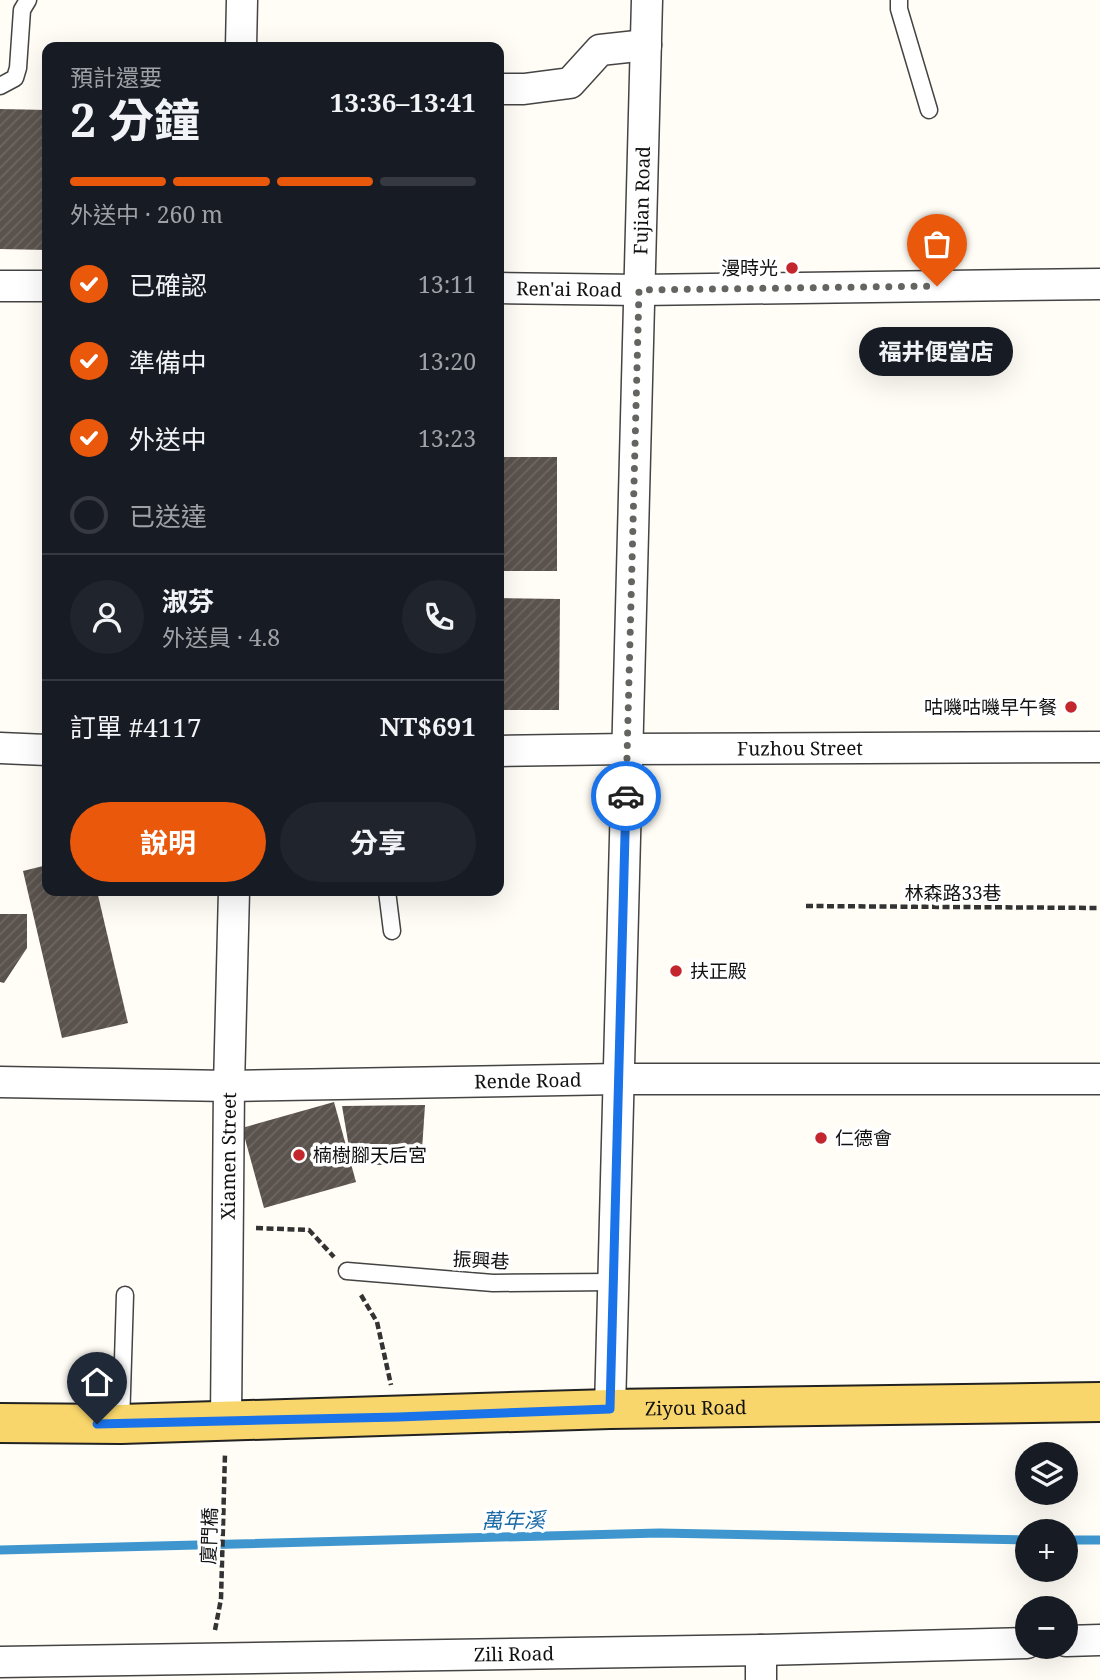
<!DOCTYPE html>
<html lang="zh-TW">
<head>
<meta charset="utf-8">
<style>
  body { margin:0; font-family:"Noto Serif","Noto Sans TC",serif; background:#20242c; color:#f1f3f6; height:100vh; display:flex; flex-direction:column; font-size:26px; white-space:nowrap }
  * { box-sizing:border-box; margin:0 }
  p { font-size:23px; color:#9ea1a6 }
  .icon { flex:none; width:38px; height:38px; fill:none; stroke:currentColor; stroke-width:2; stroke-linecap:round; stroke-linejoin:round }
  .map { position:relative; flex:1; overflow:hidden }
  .side { position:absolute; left:42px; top:42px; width:462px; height:854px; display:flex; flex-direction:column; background:#171b24; border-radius:14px; box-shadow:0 7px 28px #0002 }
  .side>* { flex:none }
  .tools { position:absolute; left:1015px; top:1442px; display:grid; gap:14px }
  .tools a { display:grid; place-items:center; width:63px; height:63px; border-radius:50%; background:#171b24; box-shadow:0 7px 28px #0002; font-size:35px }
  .pin { position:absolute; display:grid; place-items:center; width:60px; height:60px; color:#fff; margin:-72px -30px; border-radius:50% 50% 50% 0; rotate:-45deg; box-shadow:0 0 7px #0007 }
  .pin .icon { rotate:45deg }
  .courier { position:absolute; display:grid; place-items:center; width:70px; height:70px; margin:-35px; border:5px solid #1a73e8; border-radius:50%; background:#fff; color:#222; box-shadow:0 2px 9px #0007 }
  .bubble { position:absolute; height:49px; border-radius:24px; background:#171b24; box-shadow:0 7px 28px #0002; font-size:23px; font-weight:700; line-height:49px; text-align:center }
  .head em { font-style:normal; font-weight:700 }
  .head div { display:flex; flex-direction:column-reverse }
  .head { display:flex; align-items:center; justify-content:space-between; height:119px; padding:0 28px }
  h1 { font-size:46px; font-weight:700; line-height:52px }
  .bar { display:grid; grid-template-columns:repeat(4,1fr); gap:10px 7px; align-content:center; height:84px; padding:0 28px }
  .bar i { height:9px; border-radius:5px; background:#363941 }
  .bar .selected { background:#ea580c }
  .bar p { grid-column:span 4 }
  .line { display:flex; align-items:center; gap:18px; padding:0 28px; border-top:2px solid #363941 }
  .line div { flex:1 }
  .round { display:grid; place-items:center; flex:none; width:74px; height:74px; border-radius:37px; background:#20242c }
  ol { padding:0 28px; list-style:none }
  li { display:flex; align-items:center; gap:21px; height:77px }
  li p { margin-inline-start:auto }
  li .icon { padding:7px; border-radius:50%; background:#ea580c; color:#fff; stroke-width:4 }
  li:last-child { color:#9ea1a6 }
  li i { width:38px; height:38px; border:4px solid #363941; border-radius:50% }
  .cta { display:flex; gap:14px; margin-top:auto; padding:14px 28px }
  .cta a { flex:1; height:80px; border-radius:42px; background:#ea580c; color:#fff; font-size:28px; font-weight:700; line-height:80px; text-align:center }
  .cta a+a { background:#20242c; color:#f1f3f6 }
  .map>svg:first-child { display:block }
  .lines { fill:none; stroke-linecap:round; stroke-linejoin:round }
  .stream { stroke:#3f96cf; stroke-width:9 }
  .building { fill:url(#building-hatch) }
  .lane-casing { stroke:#444; stroke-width:19 }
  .street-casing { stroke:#444; stroke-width:33 }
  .primary-casing { stroke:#222; stroke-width:42 }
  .path { stroke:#333; stroke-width:4.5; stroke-dasharray:7 3.5; stroke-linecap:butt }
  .lane { stroke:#fff; stroke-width:16 }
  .street { stroke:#fff; stroke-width:30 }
  .primary { stroke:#f9d66b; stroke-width:38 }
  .done { stroke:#646461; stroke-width:7; stroke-dasharray:0 12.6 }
  .route { stroke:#1a73e8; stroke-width:9 }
  .poi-dot { fill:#c4262e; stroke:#fff; stroke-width:2.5 }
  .labels { text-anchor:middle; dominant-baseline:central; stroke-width:7; stroke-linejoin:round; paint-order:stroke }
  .street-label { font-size:19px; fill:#111; stroke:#fff }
  .poi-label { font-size:19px; fill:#111; stroke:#fff; text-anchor:start }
  .water-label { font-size:21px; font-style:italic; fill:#1768a6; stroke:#fff }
</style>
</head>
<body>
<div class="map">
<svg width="1100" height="1680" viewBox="0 0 1100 1680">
  <defs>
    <pattern id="building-hatch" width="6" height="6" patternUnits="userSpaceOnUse" patternTransform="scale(1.75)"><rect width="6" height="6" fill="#5a524d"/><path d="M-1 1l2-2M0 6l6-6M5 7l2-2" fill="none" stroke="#6d6662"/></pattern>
  </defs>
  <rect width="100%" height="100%" fill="#fffdf5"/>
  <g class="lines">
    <path class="stream" d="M1066 1540H1100
      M0 1550 659 1533 1027 1540"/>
  </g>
  <path class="building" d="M0 109 47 110V250L0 249Z
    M499 457H557V571H499Z
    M499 598 560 599 559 710H499Z
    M47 865V891H97L128 1023 62 1038 23 871Z
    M0 914H27V948L4 983 0 982Z
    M334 1102 356 1182 264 1208 242 1128Z
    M425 1105 421 1165H352L342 1106Z"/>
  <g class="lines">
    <defs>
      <path id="lane" d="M899 0V9L929 110
        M0 86 15 78 18 68 22 10 28 0
        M387 891 392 931
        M347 1271 493 1283 613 1282
        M121 1424 125 1295"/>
      <g id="street">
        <path d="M241 47 242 0"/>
        <path d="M499 89H524L570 83 600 50 646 45"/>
        <path d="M0 286H47"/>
        <path id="s1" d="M499 288 639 290 1100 284"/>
        <path d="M0 748 47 750"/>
        <path id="s2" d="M499 751 627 749 1100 747"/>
        <path id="s3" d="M0 1082 229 1086 618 1079H1100"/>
        <path id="s4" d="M610 1409 647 0"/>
        <path id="s5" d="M226 1420 229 1086 234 891"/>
        <path d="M1066 1641 1100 1640"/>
        <path d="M761 1650V1680"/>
        <path id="s6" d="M0 1662 761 1650 1027 1643"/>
      </g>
      <g id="primary">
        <path id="s7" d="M0 1423 121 1424 610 1409 1100 1402"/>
      </g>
    </defs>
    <use href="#lane" class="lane-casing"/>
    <use href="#street" class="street-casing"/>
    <use href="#primary" class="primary-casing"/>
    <path class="path" d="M806 906 1100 908
      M256 1228 309 1230 334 1257
      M361 1295 377 1322 391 1385
      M215 1630 221 1599 225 1454"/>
    <use href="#lane" class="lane"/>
    <use href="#street" class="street"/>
    <use href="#primary" class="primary"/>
  </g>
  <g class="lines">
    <path class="done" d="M626 796 639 290 937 286"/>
    <path class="route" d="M97 1424 398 1417 610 1409 626 796"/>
  </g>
  <g class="poi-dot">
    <circle cx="792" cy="268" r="7"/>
    <circle cx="1071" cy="707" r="7"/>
    <circle cx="676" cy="971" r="7"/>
    <circle cx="821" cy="1138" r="7"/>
    <circle cx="299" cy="1155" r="7"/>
  </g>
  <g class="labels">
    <g class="street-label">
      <text stroke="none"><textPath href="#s4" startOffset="1209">Fujian Road</textPath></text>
      <text stroke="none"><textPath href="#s1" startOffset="70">Ren'ai Road</textPath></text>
      <text stroke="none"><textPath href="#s2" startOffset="301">Fuzhou Street</textPath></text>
      <text x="953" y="893">林森路33巷</text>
      <text stroke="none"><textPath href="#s3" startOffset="528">Rende Road</textPath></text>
      <text stroke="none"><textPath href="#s5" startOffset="264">Xiamen Street</textPath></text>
      <text transform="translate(481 1260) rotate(3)">振興巷</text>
      <text stroke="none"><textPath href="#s7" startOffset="696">Ziyou Road</textPath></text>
      <text transform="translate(209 1536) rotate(-88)">廈門橋</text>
      <text stroke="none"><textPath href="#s6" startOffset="514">Zili Road</textPath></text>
    </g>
    <g class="poi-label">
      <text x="778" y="268" text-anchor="end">漫時光</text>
      <text x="1057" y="707" text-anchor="end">咕嘰咕嘰早午餐</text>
      <text x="690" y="971">扶正殿</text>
      <text x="835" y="1138">仁德會</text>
      <text x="313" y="1155">楠樹腳天后宮</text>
    </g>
    <g class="water-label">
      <text transform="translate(513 1520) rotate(-1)">萬年溪</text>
    </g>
  </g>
</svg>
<div class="tools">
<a><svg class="icon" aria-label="layers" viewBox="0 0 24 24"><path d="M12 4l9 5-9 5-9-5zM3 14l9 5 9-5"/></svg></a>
<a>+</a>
<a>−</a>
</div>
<div class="pin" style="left:937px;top:286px;background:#ea580c"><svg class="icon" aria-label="bag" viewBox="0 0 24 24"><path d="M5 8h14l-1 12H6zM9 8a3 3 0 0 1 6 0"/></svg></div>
<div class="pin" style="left:97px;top:1424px;background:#1f2937"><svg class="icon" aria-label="home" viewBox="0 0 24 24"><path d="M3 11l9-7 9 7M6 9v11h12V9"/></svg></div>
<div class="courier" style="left:626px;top:796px"><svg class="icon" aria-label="car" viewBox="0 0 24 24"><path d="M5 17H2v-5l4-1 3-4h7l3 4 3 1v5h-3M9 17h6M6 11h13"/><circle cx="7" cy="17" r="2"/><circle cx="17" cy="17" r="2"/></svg></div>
<div class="bubble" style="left:859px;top:327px;width:154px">福井便當店</div>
<section class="side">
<div class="head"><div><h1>2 分鐘</h1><p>預計還要</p></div><em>13:36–13:41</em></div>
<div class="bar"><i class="selected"></i><i class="selected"></i><i class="selected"></i><i></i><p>外送中 · 260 m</p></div>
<ol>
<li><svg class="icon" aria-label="check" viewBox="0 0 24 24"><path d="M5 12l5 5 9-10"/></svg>已確認<p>13:11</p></li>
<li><svg class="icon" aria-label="check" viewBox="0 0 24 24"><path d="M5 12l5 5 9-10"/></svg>準備中<p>13:20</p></li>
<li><svg class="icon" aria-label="check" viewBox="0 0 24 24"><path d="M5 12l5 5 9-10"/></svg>外送中<p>13:23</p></li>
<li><i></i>已送達</li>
</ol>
<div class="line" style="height:126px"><a class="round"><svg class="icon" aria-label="person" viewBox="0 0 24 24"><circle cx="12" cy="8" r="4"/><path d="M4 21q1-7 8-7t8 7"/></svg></a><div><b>淑芬</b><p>外送員 · 4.8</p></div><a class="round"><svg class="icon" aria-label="phone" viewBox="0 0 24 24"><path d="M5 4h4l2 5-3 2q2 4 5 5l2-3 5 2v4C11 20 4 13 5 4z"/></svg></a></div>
<div class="line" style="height:91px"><div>訂單 #4117</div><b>NT$691</b></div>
<div class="cta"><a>說明</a><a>分享</a></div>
</section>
</div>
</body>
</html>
